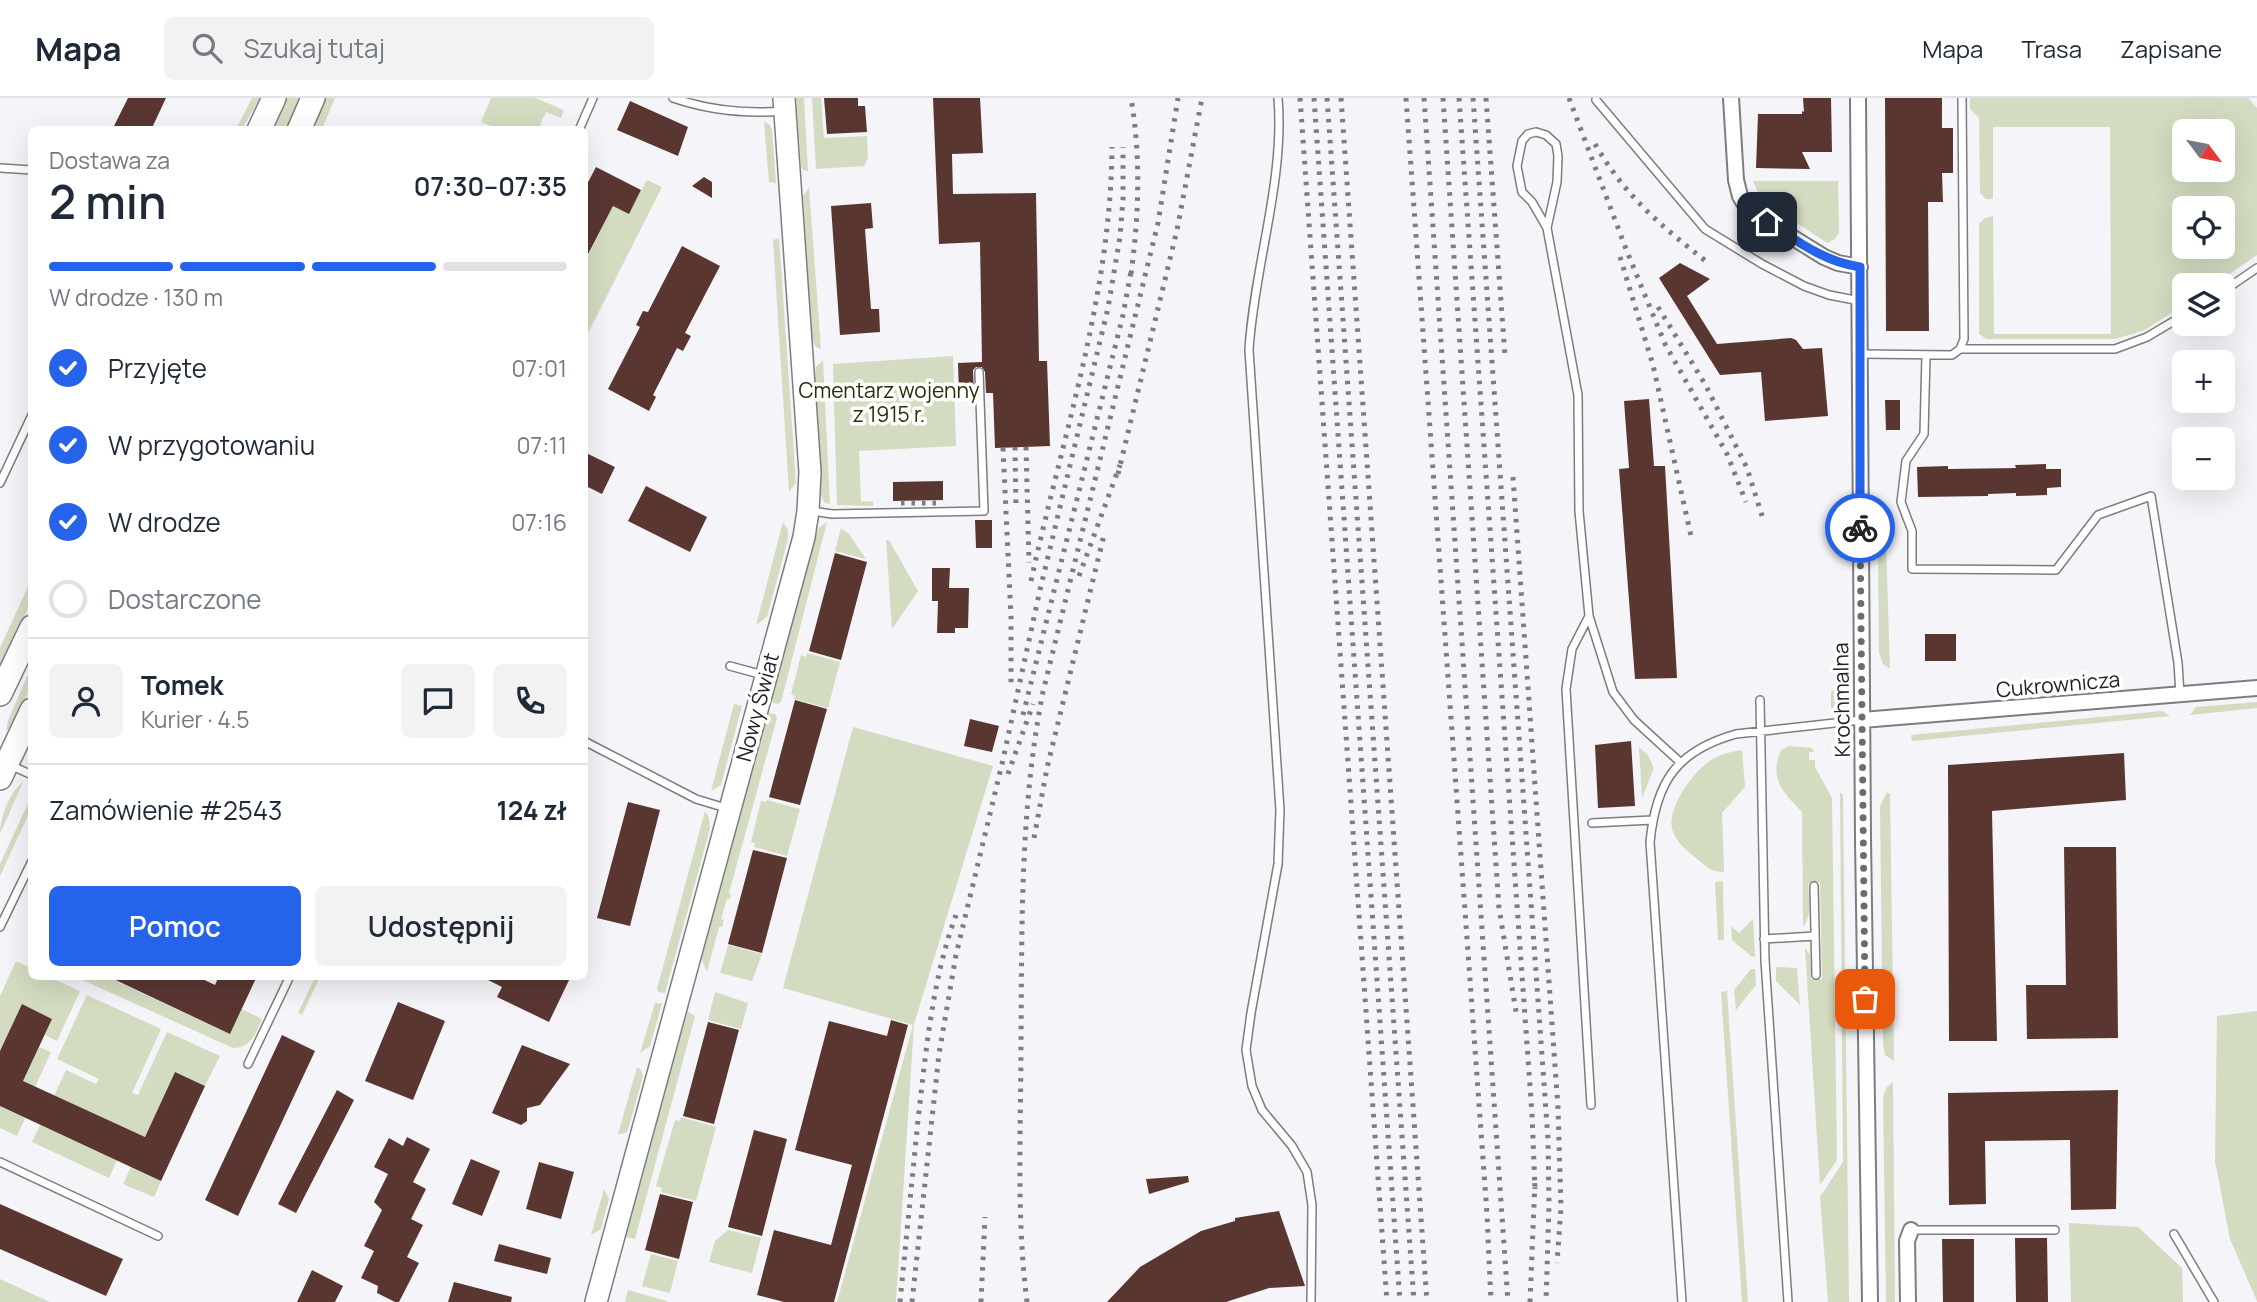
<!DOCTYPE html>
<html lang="pl">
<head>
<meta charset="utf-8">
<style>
  body { margin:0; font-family:Manrope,sans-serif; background:#f2f2f3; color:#1f2937; height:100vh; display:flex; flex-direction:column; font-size:26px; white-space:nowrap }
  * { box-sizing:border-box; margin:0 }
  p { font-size:23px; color:#747a83 }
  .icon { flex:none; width:38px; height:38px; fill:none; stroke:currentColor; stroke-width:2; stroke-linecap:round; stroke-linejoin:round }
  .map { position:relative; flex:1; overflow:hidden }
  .panel { position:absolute; left:28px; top:28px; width:560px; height:854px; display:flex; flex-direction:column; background:#fff; border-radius:10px; box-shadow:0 7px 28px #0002 }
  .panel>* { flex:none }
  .needle { width:46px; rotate:122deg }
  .buttons { position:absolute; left:2172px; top:21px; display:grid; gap:14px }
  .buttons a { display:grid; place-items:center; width:63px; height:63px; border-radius:10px; background:#fff; box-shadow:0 7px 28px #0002; font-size:35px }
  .pin { position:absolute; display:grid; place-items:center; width:60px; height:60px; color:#fff; margin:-30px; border-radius:14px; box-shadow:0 4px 10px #0006 }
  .courier { position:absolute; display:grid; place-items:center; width:70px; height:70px; margin:-35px; border:5px solid #2563eb; border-radius:50%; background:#fff; color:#222; box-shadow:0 2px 9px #0007 }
  .headline em { font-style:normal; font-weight:600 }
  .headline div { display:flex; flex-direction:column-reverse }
  .headline { display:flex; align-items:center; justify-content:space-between; height:119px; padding:0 21px }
  h1 { font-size:46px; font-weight:600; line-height:52px }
  .bar { display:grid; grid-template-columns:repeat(4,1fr); gap:10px 7px; align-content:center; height:84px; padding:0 21px }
  .bar i { height:9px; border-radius:5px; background:#e0e1e3 }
  .bar .selected { background:#2563eb }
  .bar p { grid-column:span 4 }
  .line { display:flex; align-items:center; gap:18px; padding:0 21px; border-top:2px solid #e0e1e3 }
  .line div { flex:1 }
  .round { display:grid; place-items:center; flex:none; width:74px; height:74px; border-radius:10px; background:#f2f2f3 }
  ol { padding:0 21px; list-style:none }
  li { display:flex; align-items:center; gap:21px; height:77px }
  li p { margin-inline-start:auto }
  li .icon { padding:7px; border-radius:50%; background:#2563eb; color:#fff; stroke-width:4 }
  li:last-child { color:#747a83 }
  li i { width:38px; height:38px; border:4px solid #e0e1e3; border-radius:50% }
  .button { display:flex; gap:14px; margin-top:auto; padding:14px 21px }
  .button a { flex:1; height:80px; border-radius:10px; background:#2563eb; color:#fff; font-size:28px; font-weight:600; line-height:80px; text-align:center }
  .button a+a { background:#f2f2f3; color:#1f2937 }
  header { display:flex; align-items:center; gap:42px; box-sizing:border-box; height:98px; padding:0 35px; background:#fff; border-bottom:2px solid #e0e1e3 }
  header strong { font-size:33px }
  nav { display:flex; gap:38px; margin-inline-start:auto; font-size:24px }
  .search { width:490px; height:63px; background:#f2f2f3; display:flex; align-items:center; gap:18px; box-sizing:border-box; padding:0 24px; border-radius:10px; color:#747a83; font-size:26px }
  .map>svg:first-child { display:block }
  .green { fill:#d3dcc1; fill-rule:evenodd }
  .building { fill:#5a3631 }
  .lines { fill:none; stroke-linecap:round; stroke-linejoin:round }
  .lane-casing { stroke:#7d7d81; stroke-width:10 }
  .street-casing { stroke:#7d7d81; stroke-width:18 }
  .secondary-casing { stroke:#7d7d81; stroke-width:24 }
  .primary-casing { stroke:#7d7d81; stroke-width:26 }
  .lane { stroke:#fff; stroke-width:7 }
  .street { stroke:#fff; stroke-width:14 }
  .secondary { stroke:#fff; stroke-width:21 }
  .primary { stroke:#fff; stroke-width:23 }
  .rail { stroke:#7d7d81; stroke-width:5; stroke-dasharray:3.5 7; stroke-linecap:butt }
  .done { stroke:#6c6c6f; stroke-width:7; stroke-dasharray:0 12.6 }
  .route { stroke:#2563eb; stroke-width:9 }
  .labels { text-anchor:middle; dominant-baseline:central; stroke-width:7; stroke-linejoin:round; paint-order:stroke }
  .park-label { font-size:21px; fill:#263003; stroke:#fff }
  .street-label { font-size:21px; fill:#232325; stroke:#fff }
</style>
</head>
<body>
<header>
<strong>Mapa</strong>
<div class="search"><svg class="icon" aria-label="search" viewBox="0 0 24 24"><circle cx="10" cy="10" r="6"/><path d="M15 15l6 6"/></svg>Szukaj tutaj</div>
<nav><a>Mapa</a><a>Trasa</a><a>Zapisane</a></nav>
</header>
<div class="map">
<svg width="2257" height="1204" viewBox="0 0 2257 1204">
  <rect width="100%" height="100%" fill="#f4f4f9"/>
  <path class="green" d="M252 0H260L242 31H236Z
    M286 0H303L288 31 271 32Z
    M325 0H335L322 31H314Z
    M491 0H535L564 12 561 20 546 14 538 31H498L481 24Z
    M796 0H804L808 73 803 72 801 67Z
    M812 0H821L824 40 867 38 868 60 864 68 816 71Z
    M1970 0H2248L2257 10V157L2214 187H2184V207L2143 233 2115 241H1986L1979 236V126L1985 120 1993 118 1994 236H2111L2110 29H1993V101H1986L1980 95 1979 20 1970 11ZM2184 33H2222V72H2184ZM2184 110H2222V149H2184Z
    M764 24 770 27 772 33 776 85 769 84Z
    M647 82 662 89 585 241V164L613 108 629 115Z
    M1753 83H1838L1839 135 1834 142 1827 145 1761 101Z
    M809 90 821 251 816 249 812 242 803 98Z
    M779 140 796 385 789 394 773 142Z
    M953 258 956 348 859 353 861 404 873 403V408L837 407 833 266Z
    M823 262 830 406 825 405 821 398 815 281 816 269Z
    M783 424 788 432V441L767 519 756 527Z
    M827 424 781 604 778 606 771 604 816 437 819 430Z
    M841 430 849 436 866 461 835 453Z
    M886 442H889L918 493 892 531Z
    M1886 447 1890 571 1883 566 1879 555 1878 456 1881 449Z
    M31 482V504L0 571V550Z
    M807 555 840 564 828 610 794 601 795 598 791 596 801 557 806 559Z
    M31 569V588L14 626 6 633 8 623Z
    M1842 577 1841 599 1831 613V595Z
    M2257 604V610L2190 617 2196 609Z
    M734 606 742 608 721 687 711 693Z
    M2162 613 2170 618 1912 643 1911 637Z
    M768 615 775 616 777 620 729 795 731 796 730 801H727L721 821 724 822 722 829H719L707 874 701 860Z
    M853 629 993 668 914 926 896 1204H837L913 927 783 890Z
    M1789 648 1812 650 1814 654H1809V662H1815V669L1832 700 1837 1062 1820 1087 1805 850 1810 857 1811 881H1822L1820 784 1808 785C1808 798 1813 818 1803 828L1802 714C1784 695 1768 681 1781 652Z
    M1639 649 1648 657 1654 670 1642 700Z
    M1742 652 1745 689 1722 715 1724 774C1710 774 1706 768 1696 760 1686 752 1676 744 1672 731 1667 709 1694 673 1711 662 1721 656 1730 654 1742 652Z
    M23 684 0 736C0 720 10 693 23 684Z
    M1887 694 1890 696 1894 963 1885 957 1883 947 1880 708Z
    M1840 695 1843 697 1849 1204H1828L1820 1099 1843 1064Z
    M31 699V711L0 778V766Z
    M767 702 800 711 787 758 754 749 755 745 751 744 761 703 766 704Z
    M705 713 709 720 710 731 665 895 658 894 657 891Z
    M1723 783 1724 842H1718L1715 784Z
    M1753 821 1755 858V859L1751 858 1732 842 1731 828 1739 835Z
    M728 847 762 856 752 883 720 875Z
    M16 863 31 870 32 878 49 879 80 893 57 943 45 937 52 921 22 906 0 953V898Z
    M1776 869 1797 870 1800 907 1776 883Z
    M1751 871H1755L1756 887 1736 912 1734 892Z
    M76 879H107L230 936 242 911 262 921C256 935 251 950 233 950Z
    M315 879H320L302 917 298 915Z
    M1727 893 1748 1204H1742L1721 894Z
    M715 894 748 905 741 931 708 922Z
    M87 897 161 931 132 995 138 997 167 934 220 958 205 988 175 974 145 1039 54 998 66 972 96 986 99 981 57 961Z
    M655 905 662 906 650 948 640 955Z
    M687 913 695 918 635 1141 626 1139Z
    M2257 913V1203L2230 1141 2215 1063 2217 918Z
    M39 949 51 954 35 989 23 983Z
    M637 969 641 972 643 978 628 1032 625 1035 618 1036Z
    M1893 984 1895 1204H1886L1883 998 1887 989Z
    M0 1008 25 1020 17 1038 0 1030Z
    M681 1019 716 1029 696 1103 661 1094 662 1090 656 1088 675 1022 680 1023Z
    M40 1027 117 1062 109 1080 32 1044Z
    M131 1069 161 1083 154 1099 123 1086Z
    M604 1091 609 1101 601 1131 591 1137Z
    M2069 1125 2138 1129 2182 1170 2183 1204H2071Z
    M728 1132 761 1140 752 1175 709 1164 715 1143Z
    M651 1156 678 1163 670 1195 642 1188Z
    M0 1181 50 1204H0Z
    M628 1192 667 1203V1204H625Z"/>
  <path class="building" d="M128 0H166L151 32H112Z
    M824 0H858V8H865L867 34 827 36Z
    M933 0H980L983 55 952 56 953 96 1036 95 1039 263H1047L1050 348 995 350 993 295H986L985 274 982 269H976L973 272 974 295 959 296 958 265 982 264 980 144 939 146Z
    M1803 0H1831L1832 54H1802L1810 71 1756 70 1758 16H1802V13L1804 14Z
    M1885 0H1942V30H1953V75H1942L1943 104H1928L1929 233H1886Z
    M630 3 688 29 678 58 617 32Z
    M596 69 641 92 629 116 613 108 584 164V92Z
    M704 79 712 84V100L692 88Z
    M871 105 873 130 865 131 871 211H879L880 234 840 237 831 108Z
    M682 148 720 168 685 235 691 238 683 253 677 250 653 297 656 299 649 313 608 291 640 229 636 227 643 213 648 214Z
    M1680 165 1710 181 1687 198 1717 246 1791 240 1796 242 1803 251 1822 250 1828 318 1765 323 1761 274 1720 277 1659 180Z
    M1649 301 1654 368H1665L1677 580 1635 581 1619 371 1629 370 1624 303Z
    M1885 302H1900V332H1886Z
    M584 354 615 369 602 396 584 387Z
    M2046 366V371H2061V389L2047 390V397L2016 398V395L1988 396V398L1918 399 1917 369 1948 368V371L2016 370 2015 367Z
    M943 383V402L893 403V384Z
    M646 388 707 419 690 454 628 423Z
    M975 422H992V450H976Z
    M835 455 867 464 841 562 809 553Z
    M932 470H950L949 490H969L968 530H955V535H937L938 503H932Z
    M1925 536H1956V563H1925Z
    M795 602 827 611 800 707 769 699Z
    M970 621 999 628 992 654 964 648Z
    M1631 643 1635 708 1598 710 1595 647Z
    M2124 655 2126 702 1992 713 1997 943H1949L1948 667Z
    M628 704 660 712 630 828 597 820Z
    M2064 749H2116L2118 940 2027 941 2026 887H2066Z
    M753 752 787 760 762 855 728 846Z
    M107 878H196L215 887 219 878H257L230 936Z
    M480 878H571L549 924 497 899 502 889Z
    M398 904 445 923 413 1002 365 983Z
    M22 906 52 921 23 983 145 1039 175 974 205 988 161 1083 0 1008V953Z
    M891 922 908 927 834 1204H784L757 1197 774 1132 831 1147 852 1067 795 1052 829 923 887 938Z
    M708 924 739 932 714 1026 683 1018Z
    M282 937 315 953 238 1118 205 1102Z
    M522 947 570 966 540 1007 527 1010V1023L521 1027 492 1015Z
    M337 992 354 1002 296 1115 278 1106Z
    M2118 992 2116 1111 2071 1112 2070 1042 1985 1043 1986 1106 1949 1107 1948 995Z
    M754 1032 787 1041 762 1138 728 1129Z
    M407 1039 430 1051 413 1084 426 1091 411 1121 423 1127 407 1159 419 1165 399 1204H395L377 1195 378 1188 361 1180 374 1153 364 1148 382 1112 374 1104 388 1076 374 1069 389 1040 403 1048Z
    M471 1061 500 1073 482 1118 452 1106Z
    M539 1064 574 1074 561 1121 526 1111Z
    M1188 1078 1189 1084 1149 1096 1146 1081Z
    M660 1096 693 1104 679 1161 645 1152Z
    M0 1106 123 1161 106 1198 0 1151Z
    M1279 1113 1305 1188 1269 1190 1226 1204H1107L1140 1169 1201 1133 1235 1123V1120Z
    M2015 1140H2047L2048 1204H2016Z
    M1942 1141H1974V1204H1943Z
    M499 1146 551 1160 547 1176 494 1163Z
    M312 1172 343 1188 335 1204H297Z
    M454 1184 512 1199 511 1204H448Z"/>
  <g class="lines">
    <defs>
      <path id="lane" d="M673 0C708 12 747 16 784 13
        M1278 0C1285 82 1254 169 1249 252L1280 712 1278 766 1251 915 1246 952 1252 988 1262 1012 1292 1048 1307 1074 1312 1107 1311 1204
        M1596 2 1705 131 1762 166 1804 188 1829 197 1860 203
        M579 32 593 0
        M0 70 32 72
        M1547 130 1532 104 1522 94 1517 68 1522 43 1528 36 1536 34 1546 37 1556 46 1558 58 1557 84 1547 130 1578 297 1579 413 1589 518 1613 594 1634 622 1681 665
        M2222 194 2257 170
        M1960 251H2115L2147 239 2184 217
        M1861 256 1952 257 1960 251 1964 241 1962 0
        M1926 257 1924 336 1906 363 1901 404 1912 433V471L2056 472 2098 417 2151 398 2178 565 2180 596
        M0 385 32 317
        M812 413 832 416 984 413 979 274
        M1589 518 1572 551 1566 591 1591 1007
        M730 568 763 577
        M1760 602 1765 862 1788 1204
        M584 643 696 701 729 711
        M10 667 32 677
        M1592 725 1652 722
        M1814 788 1816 877
        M0 829 32 763
        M1764 841 1815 838
        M248 966 290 878
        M0 1064 158 1138
        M1911 1132H2055
        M2174 1136 2214 1204
        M1682 1204 1650 744C1656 684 1676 653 1736 636L1862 622"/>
      <path id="street" d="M1731 0 1736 82 1740 98 1748 112 1824 159 1838 165 1860 169
        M1858 0 1863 741 1870 1204
        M1862 622 2257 590
        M1908 1204 1907 1143 1911 1132"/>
      <path id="secondary" d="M596 1204 804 439 808 413 810 374 784 0"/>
      <path id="primary" d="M259 32 274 0
        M299 32 313 0
        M0 596 32 529
        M0 680 32 612"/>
    </defs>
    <use href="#lane" class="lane-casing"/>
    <use href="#street" class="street-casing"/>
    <use href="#secondary" class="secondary-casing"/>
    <use href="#primary" class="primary-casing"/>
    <use href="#lane" class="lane"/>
    <use href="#street" class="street"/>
    <use href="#secondary" class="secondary"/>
    <use href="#primary" class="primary"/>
    <path class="rail" d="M1300 0 1387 1204
      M1314 0 1400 1204
      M1327 0 1414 1204
      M1341 0 1427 1204
      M1406 0 1487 1116 1491 1204
      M1424 0 1508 1204
      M1443 0 1499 810 1517 920
      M1459 0 1532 1016 1535 1091
      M1473 0 1548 1041 1549 1107 1546 1204
      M1486 0 1505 258
      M1569 0 1626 151 1665 246 1727 356 1746 404
      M1595 46C1625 98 1660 127 1707 164
      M1620 159 1653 267 1691 438
      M1131 176C1139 117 1141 59 1131 0
      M1658 209 1705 286 1747 370 1763 421
      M1015 349 1016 411
      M1026 349 1029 465
      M1003 350 1011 519V590
      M1118 376 1177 132 1202 0
      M1513 379 1558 1010 1561 1110 1557 1165
      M901 405H942
      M1079 478 1120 367
      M1031 483C1062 340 1111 197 1112 49
      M1023 617 1123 217 1132 168
      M1008 676 1033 606
      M1034 740 1047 670 1104 437
      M900 1204C906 1143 912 1083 918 1022 926 954 932 882 956 817
      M912 1204 939 956 956 857 1002 666 1040 492 1108 210 1120 139 1123 101V49
      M981 1204 985 1119
      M1027 1204C1016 1118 1021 1030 1021 944 1022 827 1020 709 1043 594L1158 125 1178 0
      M1530 1204 1535 1083"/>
  </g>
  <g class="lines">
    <path class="done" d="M1860 430 1865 901"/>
    <path class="route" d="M1767 124C1798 143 1822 163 1860 169V430"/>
  </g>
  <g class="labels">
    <g class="park-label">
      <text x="889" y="292">Cmentarz wojenny<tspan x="889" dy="24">z 1915 r.</tspan></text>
    </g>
    <g class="street-label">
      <text transform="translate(2058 586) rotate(-5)">Cukrownicza</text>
      <text transform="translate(1841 602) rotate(-91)">Krochmalna</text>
      <text transform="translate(757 609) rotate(-75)">Nowy Świat</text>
    </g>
  </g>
</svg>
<div class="buttons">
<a><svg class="needle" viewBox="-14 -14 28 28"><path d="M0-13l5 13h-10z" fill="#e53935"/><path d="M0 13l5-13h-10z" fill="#747a83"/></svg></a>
<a><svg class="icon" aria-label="locate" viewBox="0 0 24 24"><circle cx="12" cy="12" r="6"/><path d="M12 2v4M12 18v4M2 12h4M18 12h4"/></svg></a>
<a><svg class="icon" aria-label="layers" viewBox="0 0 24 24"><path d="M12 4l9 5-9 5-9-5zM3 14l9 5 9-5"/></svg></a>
<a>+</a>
<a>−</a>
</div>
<div class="pin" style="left:1865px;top:901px;background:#ea580c"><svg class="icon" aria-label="bag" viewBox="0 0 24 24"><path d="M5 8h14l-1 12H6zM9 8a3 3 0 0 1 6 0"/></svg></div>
<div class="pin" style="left:1767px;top:124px;background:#1f2937"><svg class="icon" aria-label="home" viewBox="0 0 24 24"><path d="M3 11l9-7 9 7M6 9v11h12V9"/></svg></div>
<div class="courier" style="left:1860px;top:430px"><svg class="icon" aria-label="bike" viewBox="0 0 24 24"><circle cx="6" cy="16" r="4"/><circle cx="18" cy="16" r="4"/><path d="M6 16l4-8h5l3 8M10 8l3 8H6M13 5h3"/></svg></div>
<section class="panel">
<div class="headline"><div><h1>2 min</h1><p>Dostawa za</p></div><em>07:30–07:35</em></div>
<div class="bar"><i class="selected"></i><i class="selected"></i><i class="selected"></i><i></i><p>W drodze · 130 m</p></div>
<ol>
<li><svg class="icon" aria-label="check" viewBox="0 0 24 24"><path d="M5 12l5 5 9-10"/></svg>Przyjęte<p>07:01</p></li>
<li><svg class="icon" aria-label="check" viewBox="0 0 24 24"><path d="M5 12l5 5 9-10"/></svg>W przygotowaniu<p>07:11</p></li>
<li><svg class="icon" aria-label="check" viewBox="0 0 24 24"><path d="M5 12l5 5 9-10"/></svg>W drodze<p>07:16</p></li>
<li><i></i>Dostarczone</li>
</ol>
<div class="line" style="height:126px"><a class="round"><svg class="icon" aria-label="person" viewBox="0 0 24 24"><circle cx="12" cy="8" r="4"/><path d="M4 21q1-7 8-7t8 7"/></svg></a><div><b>Tomek</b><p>Kurier · 4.5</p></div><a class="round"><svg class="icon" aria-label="chat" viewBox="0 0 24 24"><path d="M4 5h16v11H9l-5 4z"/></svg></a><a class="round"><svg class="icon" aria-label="phone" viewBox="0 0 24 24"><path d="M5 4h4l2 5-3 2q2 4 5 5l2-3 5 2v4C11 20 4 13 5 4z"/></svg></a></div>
<div class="line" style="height:91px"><div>Zamówienie #2543</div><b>124 zł</b></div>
<div class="button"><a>Pomoc</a><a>Udostępnij</a></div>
</section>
</div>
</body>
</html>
